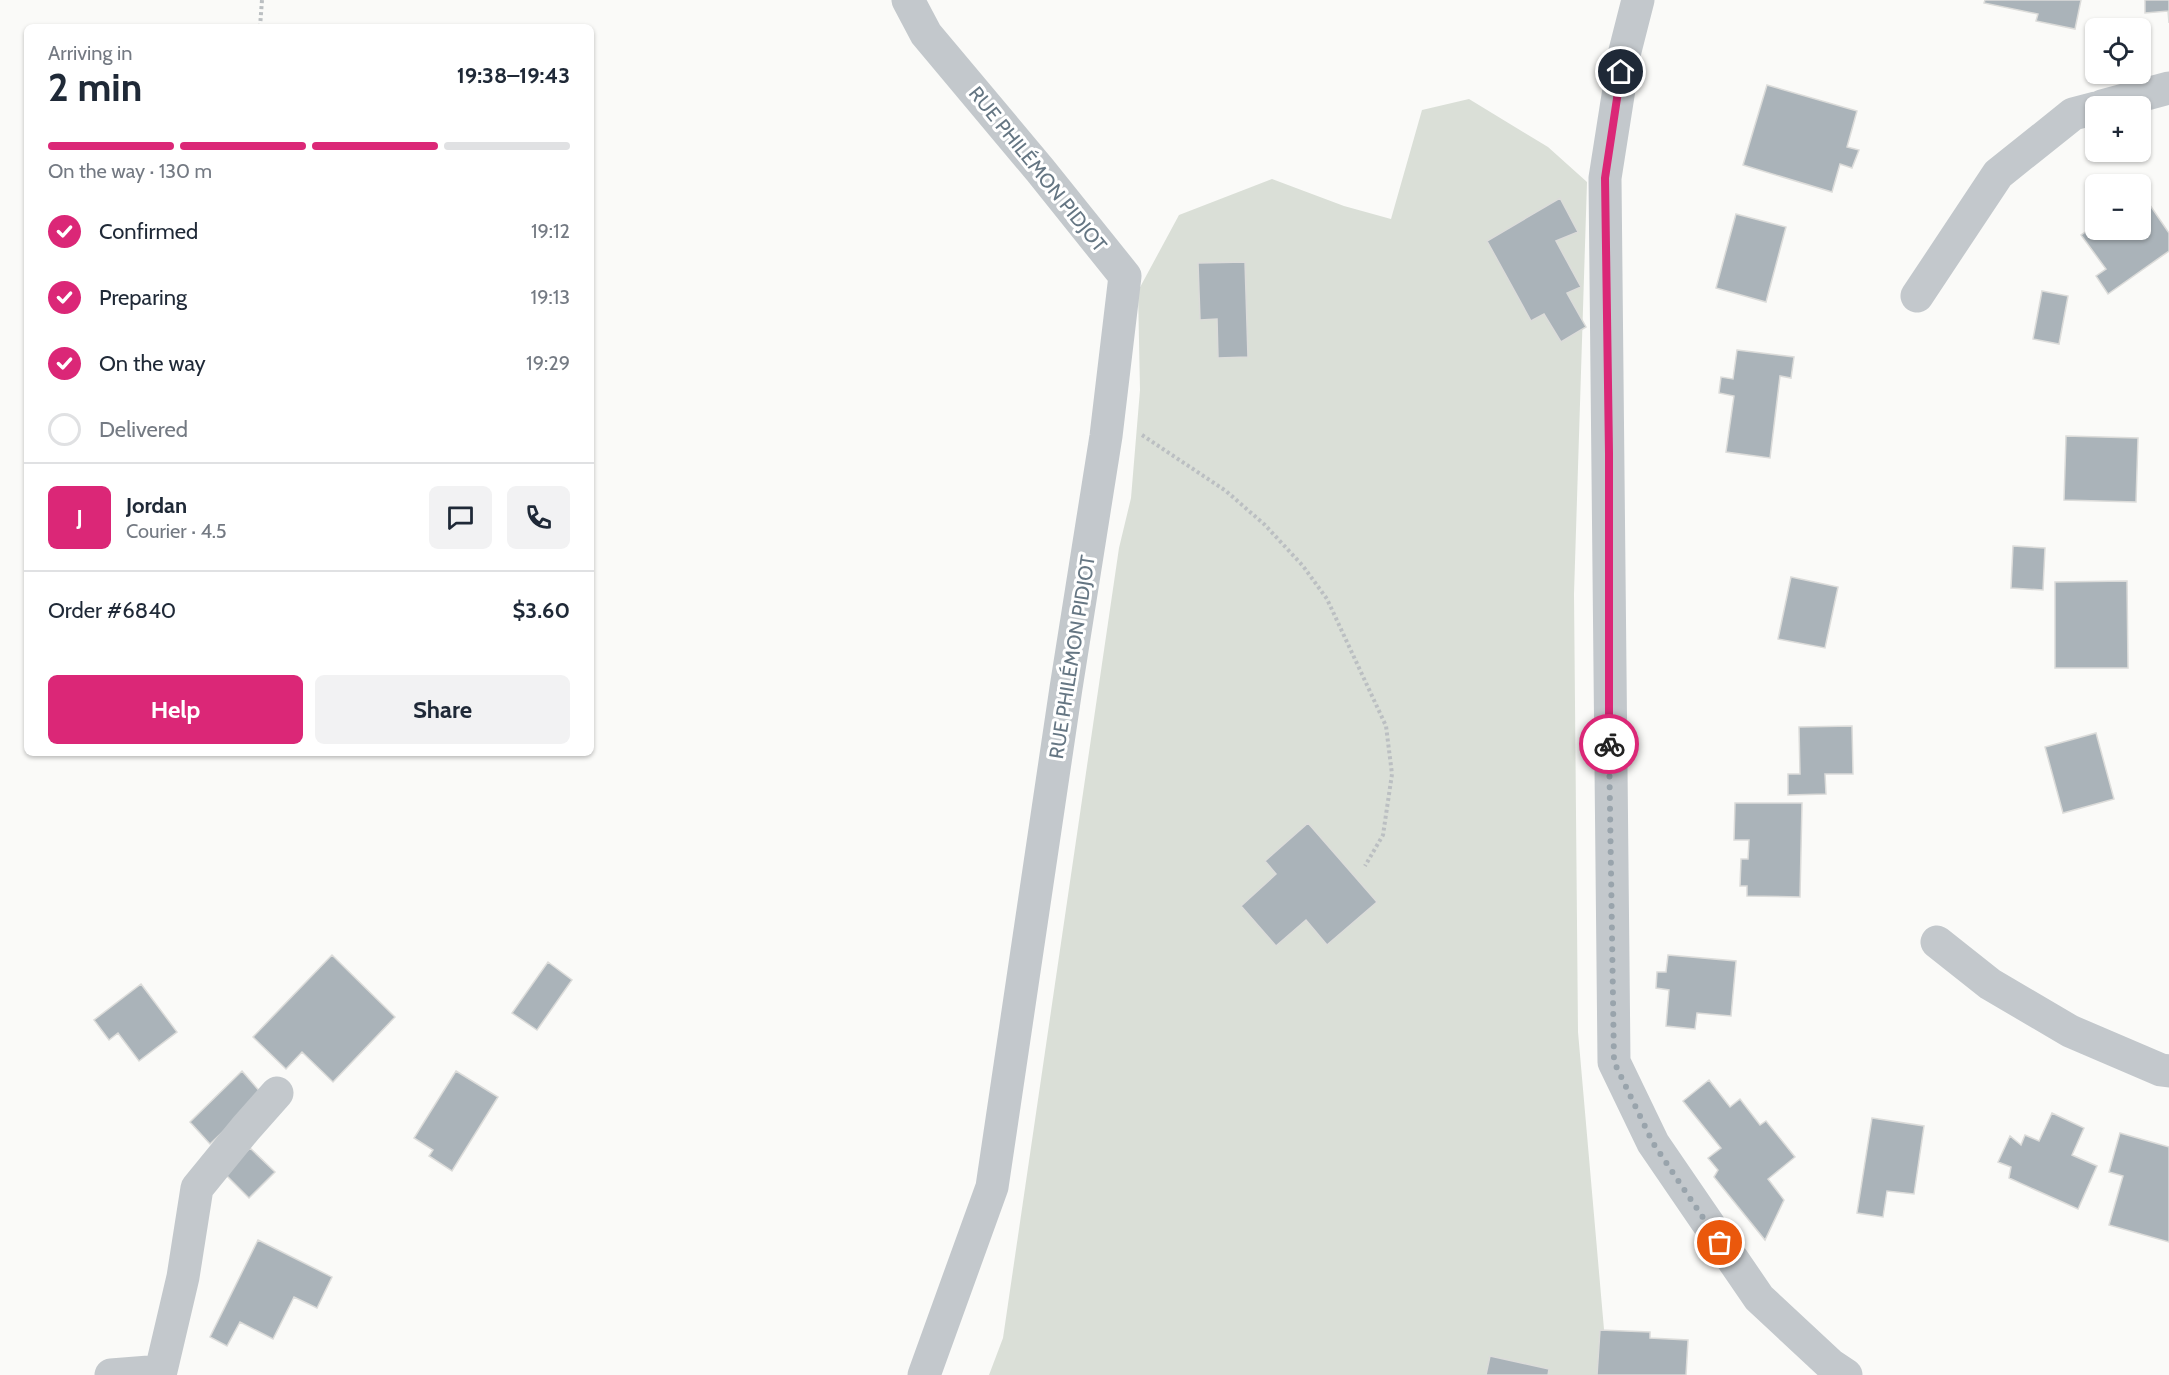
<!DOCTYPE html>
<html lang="en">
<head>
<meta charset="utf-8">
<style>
  body { margin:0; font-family:Cabin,sans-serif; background:#f2f2f3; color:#1f2937; height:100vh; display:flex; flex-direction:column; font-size:22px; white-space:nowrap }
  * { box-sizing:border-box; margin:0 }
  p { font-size:20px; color:#747a83 }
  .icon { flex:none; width:33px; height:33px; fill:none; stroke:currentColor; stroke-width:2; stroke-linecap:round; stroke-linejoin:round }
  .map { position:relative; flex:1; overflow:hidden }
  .side { position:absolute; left:24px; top:24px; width:570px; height:732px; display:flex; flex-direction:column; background:#fff; border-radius:9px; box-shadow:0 2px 4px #0004 }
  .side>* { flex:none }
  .tools { position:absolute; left:2085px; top:18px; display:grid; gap:12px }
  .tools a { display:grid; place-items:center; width:66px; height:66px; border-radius:9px; background:#fff; box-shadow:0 2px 4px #0004; font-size:30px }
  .pin { position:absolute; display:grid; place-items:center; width:51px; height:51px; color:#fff; margin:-26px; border:3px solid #fff; border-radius:50%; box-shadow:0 2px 6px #0007 }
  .courier { position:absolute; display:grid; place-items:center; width:60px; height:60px; margin:-30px; border:4px solid #db2777; border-radius:50%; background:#fff; color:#222; box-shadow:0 2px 8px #0007 }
  .overview em { font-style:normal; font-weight:800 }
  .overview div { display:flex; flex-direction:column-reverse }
  .overview { display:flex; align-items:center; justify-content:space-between; height:102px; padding:0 24px }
  h1 { font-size:39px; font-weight:800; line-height:45px }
  .bar { display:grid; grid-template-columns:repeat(4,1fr); gap:9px 6px; align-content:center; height:72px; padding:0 24px }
  .bar i { height:8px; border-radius:4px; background:#e0e1e3 }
  .bar .current { background:#db2777 }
  .bar p { grid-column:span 4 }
  .line { display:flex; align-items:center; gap:15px; padding:0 24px; border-top:2px solid #e0e1e3 }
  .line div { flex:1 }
  .round { display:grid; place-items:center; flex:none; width:63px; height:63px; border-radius:9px; background:#f2f2f3 }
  ol { padding:0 24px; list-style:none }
  li { display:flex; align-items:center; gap:18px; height:66px }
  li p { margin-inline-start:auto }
  li .icon { padding:6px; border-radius:50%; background:#db2777; color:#fff; stroke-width:4 }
  li:last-child { color:#747a83 }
  li i { width:33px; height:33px; border:3px solid #e0e1e3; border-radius:50% }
  .cta { display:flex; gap:12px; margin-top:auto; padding:12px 24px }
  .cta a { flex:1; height:69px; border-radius:9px; background:#db2777; color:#fff; font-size:24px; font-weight:800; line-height:69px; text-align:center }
  .cta a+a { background:#f2f2f3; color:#1f2937 }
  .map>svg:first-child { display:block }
  .green { fill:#dadfd7 }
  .building { fill:#aab3b9; stroke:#dcdcda; stroke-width:1.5 }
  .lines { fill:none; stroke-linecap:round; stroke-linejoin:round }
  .path { stroke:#bbbfc2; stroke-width:4; stroke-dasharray:3 3; stroke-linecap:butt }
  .street { stroke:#c3c8cc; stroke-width:33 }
  .done { stroke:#99a4ac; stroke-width:6; stroke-dasharray:0 10.8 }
  .route { stroke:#db2777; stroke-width:8 }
  .labels { text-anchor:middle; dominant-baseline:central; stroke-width:6; stroke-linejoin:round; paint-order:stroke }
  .street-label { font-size:20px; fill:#657683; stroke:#fff }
</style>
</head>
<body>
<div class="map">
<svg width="2169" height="1375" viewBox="0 0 2169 1375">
  <rect width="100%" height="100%" fill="#fafaf8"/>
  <path class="green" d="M1469 99 1548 147 1587 182 1574 594 1578 1032 1608 1375H989L1003 1338 1119 548 1131 498 1140 390 1138 291 1179 215 1272 179 1344 206 1391 219 1422 110Z"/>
  <path class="building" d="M1985 0H2081L2075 29 2036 21 2038 14 1984 3Z
    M2145 0H2169V23L2168 11 2145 13Z
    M1767 85 1857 111 1847 147 1859 150 1852 168 1840 164 1832 192 1743 165Z
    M2141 192 2169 233V251L2108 294 2096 276 2106 269 2081 235 2096 225V230H2140Z
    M1560 198 1578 232 1556 241 1581 287 1567 293 1586 327 1561 342 1544 314 1531 321 1487 241Z
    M1736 214 1786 227 1766 302 1716 288Z
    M1245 262 1248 357 1218 358 1217 319 1200 320 1198 263Z
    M2042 291 2068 296 2059 344 2033 339Z
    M1737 350 1794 357 1791 378 1780 376 1770 458 1726 452 1734 396 1719 393 1721 377 1733 379Z
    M2066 436 2138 438 2136 502 2064 500Z
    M2013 546 2045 548 2043 590 2011 588Z
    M1791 577 1838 587 1825 648 1778 639Z
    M2127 581 2128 668H2055V582Z
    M1852 726 1853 774H1825L1826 794 1788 795V774H1800L1799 727Z
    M2096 733 2114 799 2063 813 2045 747Z
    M1735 803H1802L1800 897 1747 896V886H1740L1741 859H1748L1749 840H1734Z
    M1308 823 1377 902 1327 945 1306 920 1276 946 1241 906 1276 874 1265 861Z
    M332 955 395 1017 333 1082 302 1052 286 1069 253 1037Z
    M1668 955 1736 961 1731 1016 1697 1013 1695 1029 1666 1026 1669 990 1656 988 1657 972H1666Z
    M548 962 572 980 537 1030 512 1013Z
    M141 984 177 1032 139 1061 118 1033 109 1040 94 1020Z
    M242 1071 262 1094 210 1144 190 1122Z
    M456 1071 498 1097 452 1171 429 1156 433 1150 414 1138Z
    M1709 1080 1730 1107 1740 1099 1760 1125 1766 1121 1795 1157 1768 1179 1784 1200 1765 1240 1714 1177 1718 1170 1708 1158 1721 1148 1683 1101Z
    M2052 1113 2084 1128 2072 1155 2097 1166 2078 1209 2009 1178 2011 1167 1998 1162 2010 1136 2021 1145 2025 1135 2039 1141Z
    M1872 1118 1924 1126 1914 1194 1887 1191 1883 1217 1857 1213Z
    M2120 1133 2169 1147V1242L2109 1225 2123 1176 2109 1172Z
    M250 1148 275 1172 249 1198 225 1174Z
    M258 1240 332 1277 317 1308 294 1297 273 1339 240 1322 227 1346 210 1337Z
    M1600 1330 1650 1332V1338L1688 1340 1686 1375H1597Z
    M1490 1356 1549 1369 1548 1375H1486Z"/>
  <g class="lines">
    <path class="path" d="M260 27 262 0
      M1142 435 1226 491 1265 525 1303 566 1327 599 1386 726 1392 774 1383 835 1365 866"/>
    <path class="street" d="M908 0 926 34 1040 170 1125 276 1106 436 1066 688 992 1187 924 1375
      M1638 0 1625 51 1605 178 1614 1062 1653 1143 1759 1298 1831 1365 1846 1375
      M2102 106 2169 88
      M1917 296 1998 174 2073 114 2096 108
      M1937 942 1990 984 2070 1031 2161 1070 2169 1071
      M111 1375 149 1372 154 1375
      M160 1375 183 1277 197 1188 246 1128 277 1093"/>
  </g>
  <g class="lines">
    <path class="done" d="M1609 744 1614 1062 1653 1143 1720 1243"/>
    <path class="route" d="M1609 744V453L1605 178 1621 72"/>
  </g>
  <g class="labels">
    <g class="street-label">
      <text transform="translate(1038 169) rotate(51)">RUE PHILÉMON PIDJOT</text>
      <text transform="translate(1072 657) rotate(-81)">RUE PHILÉMON PIDJOT</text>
    </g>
  </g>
</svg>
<div class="tools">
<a><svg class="icon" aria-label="locate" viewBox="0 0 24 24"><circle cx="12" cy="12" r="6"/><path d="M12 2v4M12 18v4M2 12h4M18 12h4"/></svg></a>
<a>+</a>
<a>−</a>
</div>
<div class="pin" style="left:1720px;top:1243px;background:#ea580c"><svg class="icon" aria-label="bag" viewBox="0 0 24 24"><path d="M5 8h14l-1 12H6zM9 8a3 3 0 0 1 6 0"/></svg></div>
<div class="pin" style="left:1621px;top:72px;background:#1f2937"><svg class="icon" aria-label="home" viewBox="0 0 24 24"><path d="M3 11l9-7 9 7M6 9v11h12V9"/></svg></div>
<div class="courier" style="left:1609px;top:744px"><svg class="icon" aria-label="bike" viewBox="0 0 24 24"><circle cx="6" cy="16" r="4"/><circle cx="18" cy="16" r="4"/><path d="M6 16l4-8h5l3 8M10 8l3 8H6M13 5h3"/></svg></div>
<section class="side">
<div class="overview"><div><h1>2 min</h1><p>Arriving in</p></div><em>19:38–19:43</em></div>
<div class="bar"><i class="current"></i><i class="current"></i><i class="current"></i><i></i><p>On the way · 130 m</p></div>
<ol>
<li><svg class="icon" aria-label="check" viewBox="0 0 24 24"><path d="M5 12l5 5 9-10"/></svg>Confirmed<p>19:12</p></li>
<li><svg class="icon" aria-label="check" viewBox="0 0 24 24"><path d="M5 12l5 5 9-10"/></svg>Preparing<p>19:13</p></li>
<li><svg class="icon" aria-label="check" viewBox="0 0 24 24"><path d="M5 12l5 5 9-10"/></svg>On the way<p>19:29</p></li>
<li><i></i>Delivered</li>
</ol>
<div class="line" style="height:108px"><b class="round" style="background:#db2777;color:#fff">J</b><div><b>Jordan</b><p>Courier · 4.5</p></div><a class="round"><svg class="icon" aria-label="chat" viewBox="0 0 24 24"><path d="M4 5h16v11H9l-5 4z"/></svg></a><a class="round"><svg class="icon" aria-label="phone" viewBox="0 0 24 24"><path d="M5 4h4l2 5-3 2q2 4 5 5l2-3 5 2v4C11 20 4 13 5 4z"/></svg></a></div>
<div class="line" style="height:78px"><div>Order #6840</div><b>$3.60</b></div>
<div class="cta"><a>Help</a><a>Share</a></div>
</section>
</div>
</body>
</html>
